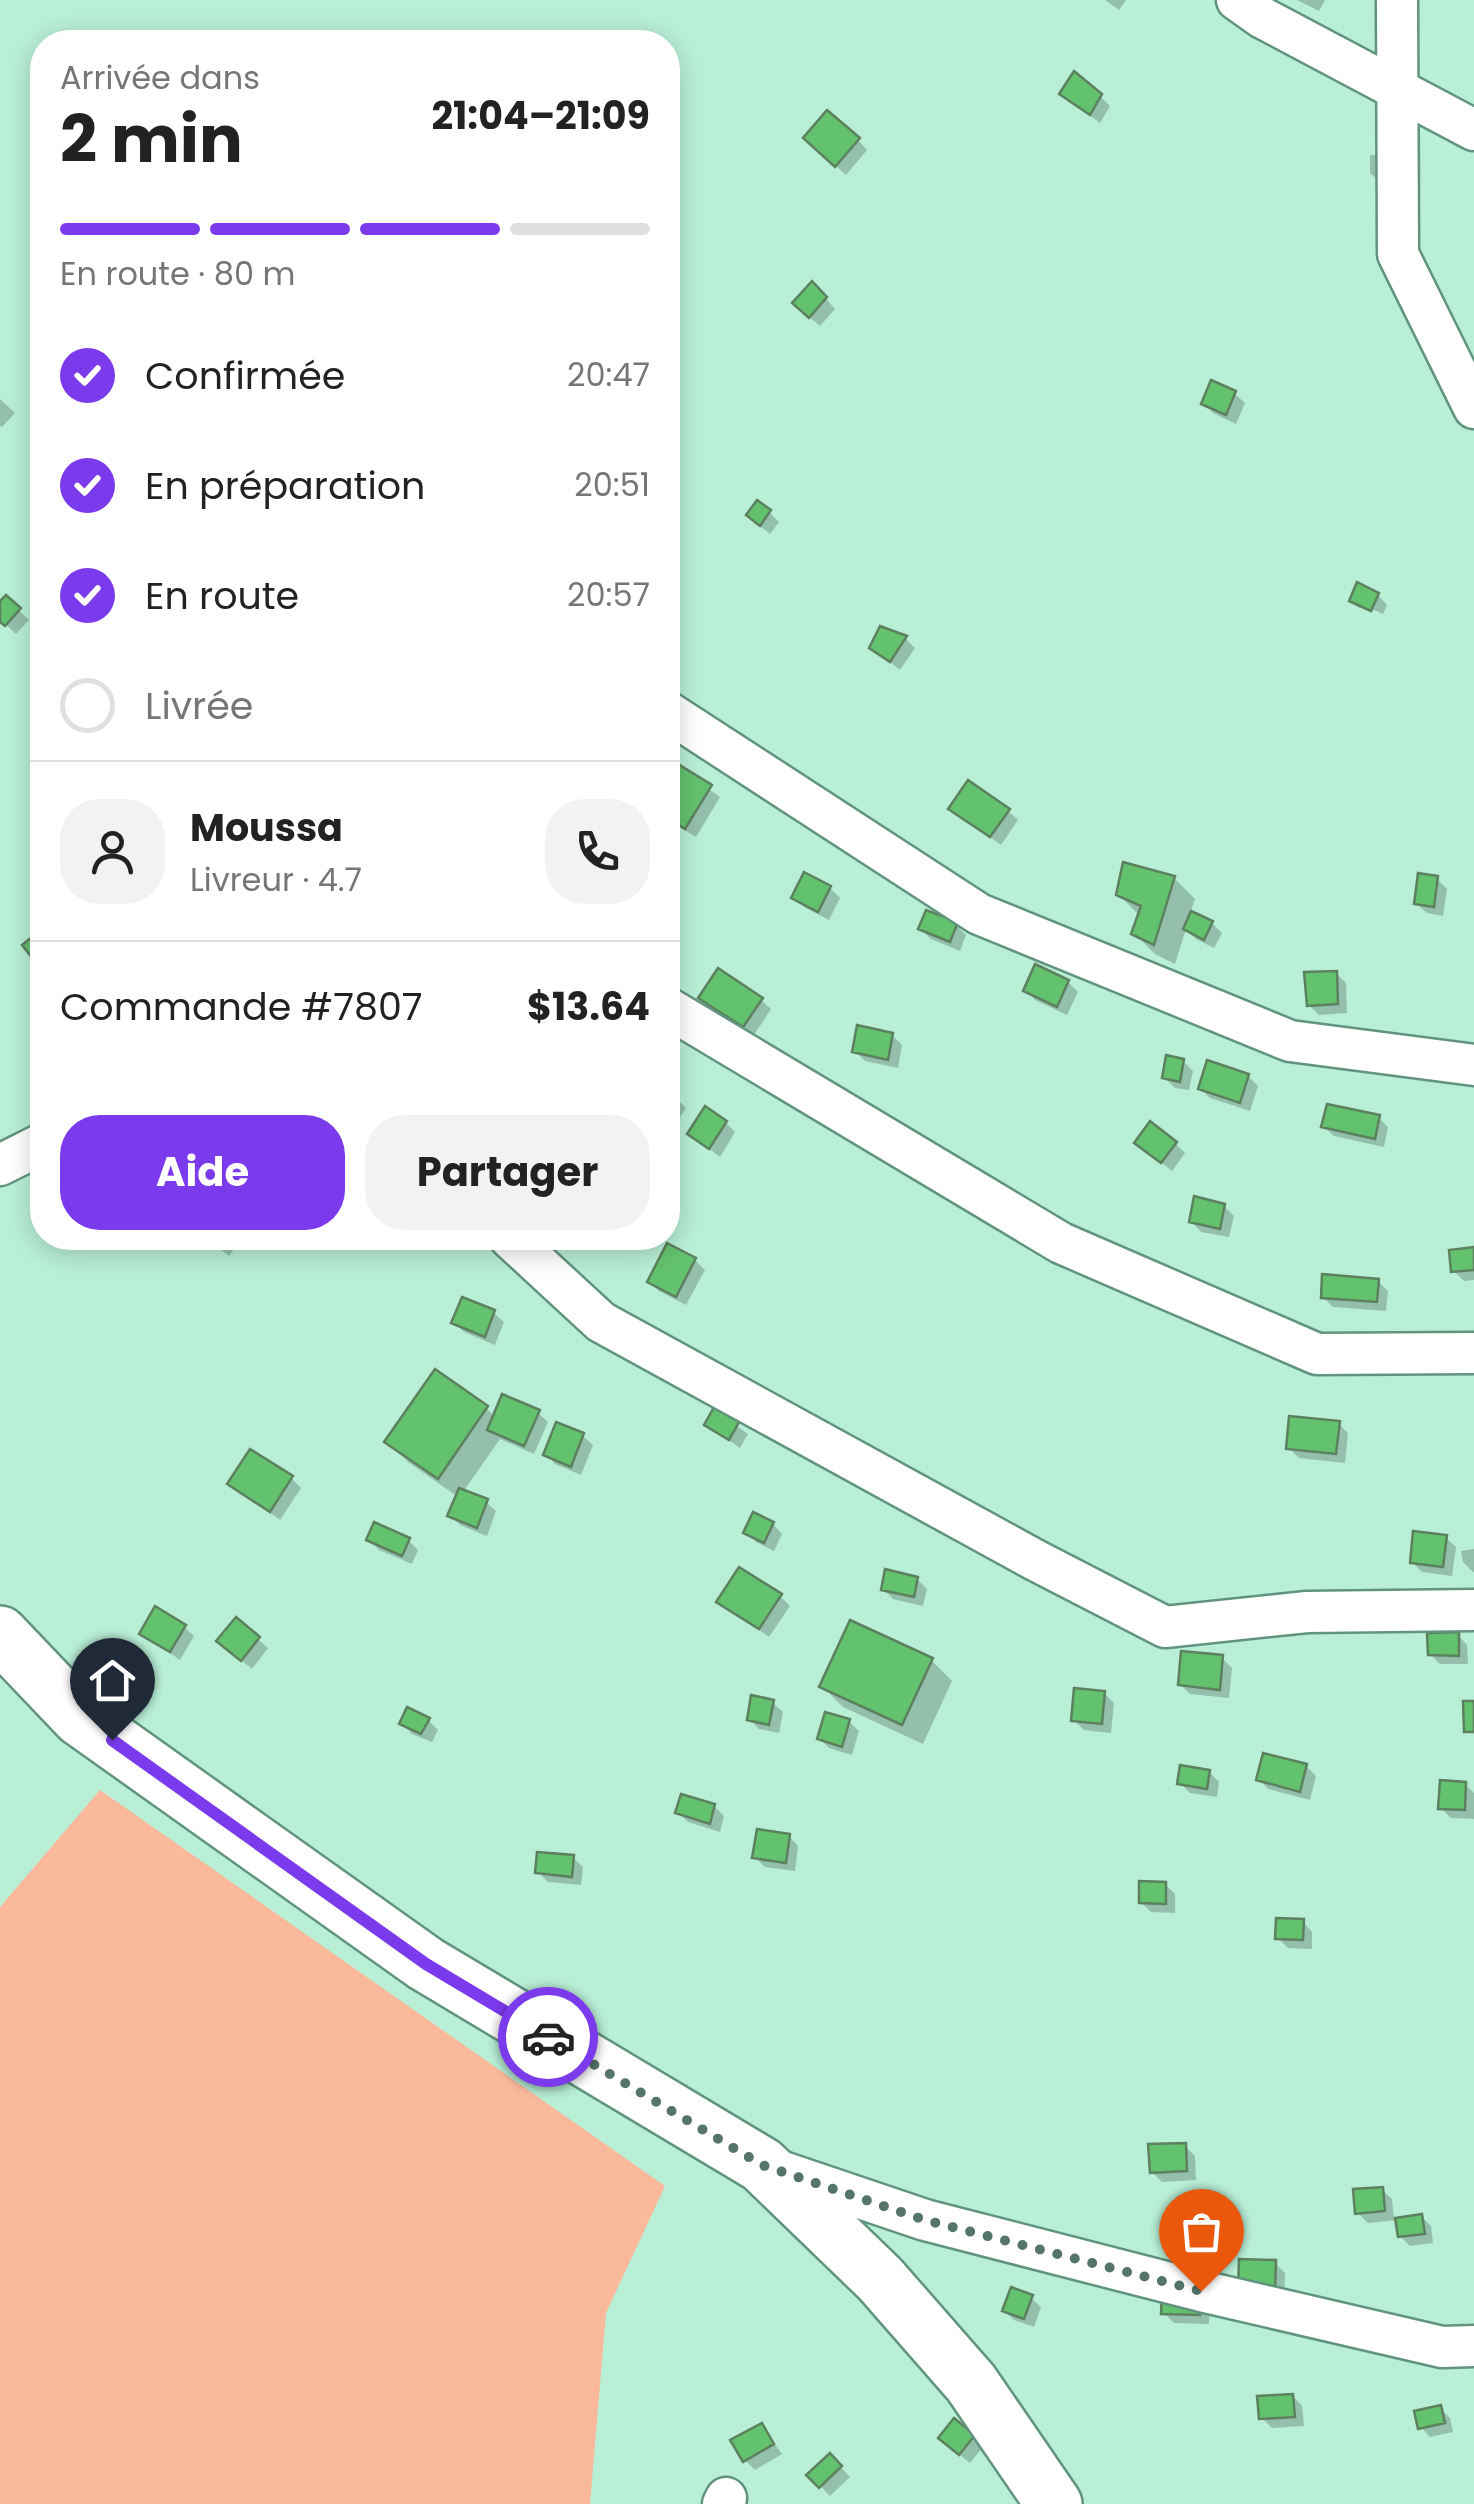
<!DOCTYPE html>
<html lang="fr">
<head>
<meta charset="utf-8">
<style>
  body { margin:0; font-family:Poppins,sans-serif; background:#f2f2f2; color:#222; height:100vh; display:flex; flex-direction:column; font-size:38px; white-space:nowrap }
  * { box-sizing:border-box; margin:0 }
  p { font-size:32px; color:#767676 }
  .icon { flex:none; width:55px; height:55px; fill:none; stroke:currentColor; stroke-width:2; stroke-linecap:round; stroke-linejoin:round }
  .map { position:relative; flex:1; overflow:hidden }
  .side { position:absolute; left:30px; top:30px; width:650px; height:1220px; display:flex; flex-direction:column; background:#fff; border-radius:40px; box-shadow:0 5px 25px #0003 }
  .side>* { flex:none }
  .pin { position:absolute; display:grid; place-items:center; width:85px; height:85px; color:#fff; margin:-102px -42px; border-radius:50% 50% 50% 0; rotate:-45deg; box-shadow:0 0 10px #0007 }
  .pin .icon { rotate:45deg }
  .courier { position:absolute; display:grid; place-items:center; width:100px; height:100px; margin:-50px; border:8px solid #7c3aed; border-radius:50%; background:#fff; color:#222; box-shadow:0 2px 12px #0007 }
  .summary em { font-style:normal; font-weight:700 }
  .summary div { display:flex; flex-direction:column-reverse }
  .summary { display:flex; align-items:center; justify-content:space-between; height:170px; padding:0 30px }
  h1 { font-size:65px; font-weight:700; line-height:75px }
  .bar { display:grid; grid-template-columns:repeat(4,1fr); gap:15px 10px; align-content:center; height:120px; padding:0 30px }
  .bar i { height:12px; border-radius:8px; background:#e0e0e0 }
  .bar .active { background:#7c3aed }
  .bar p { grid-column:span 4 }
  .line { display:flex; align-items:center; gap:25px; padding:0 30px; border-top:2px solid #e0e0e0 }
  .line div { flex:1 }
  .round { display:grid; place-items:center; flex:none; width:105px; height:105px; border-radius:40px; background:#f2f2f2 }
  ol { padding:0 30px; list-style:none }
  li { display:flex; align-items:center; gap:30px; height:110px }
  li p { margin-inline-start:auto }
  li .icon { padding:10px; border-radius:50%; background:#7c3aed; color:#fff; stroke-width:4 }
  li:last-child { color:#767676 }
  li i { width:55px; height:55px; border:5px solid #e0e0e0; border-radius:50% }
  .button { display:flex; gap:20px; margin-top:auto; padding:20px 30px }
  .button a { flex:1; height:115px; border-radius:40px; background:#7c3aed; color:#fff; font-size:40px; font-weight:700; line-height:115px; text-align:center }
  .button a+a { background:#f2f2f2; color:#222 }
  .map>svg:first-child { display:block }
  .green { fill:#fab99b }
  .shadow { fill:#0003 }
  .building { fill:#63c26e; stroke:#5d805f; stroke-width:2.5 }
  .lines { fill:none; stroke-linecap:round; stroke-linejoin:round }
  .street-casing { stroke:#60947e; stroke-width:45 }
  .secondary-casing { stroke:#60947e; stroke-width:60 }
  .street { stroke:#fff; stroke-width:40 }
  .secondary { stroke:#fff; stroke-width:55 }
  .done { stroke:#547567; stroke-width:10; stroke-dasharray:0 18 }
  .route { stroke:#7c3aed; stroke-width:12 }
</style>
</head>
<body>
<div class="map">
<svg width="1474" height="2504" viewBox="0 0 1474 2504">
  <rect width="100%" height="100%" fill="#b9efd7"/>
  <path class="green" d="M100 1790 665 2186 606 2313 590 2504H0V1907Z"/>
  <path class="shadow" d="M1105 0H1126L1119 10Z
    M1297 0H1325L1319 11Z
    M1062 94 1100 96 1110 106 1100 123Z
    M858 140 867 150 846 175 816 148Z
    M1370 155H1391L1380 182 1370 173Z
    M822 294 835 309 820 326 805 313Z
    M1235 394 1245 403 1236 424 1213 413 1204 403Z
    M0 399 15 413 2 427 0 426Z
    M769 512 779 522 770 534 759 525Z
    M1378 595 1387 605 1381 619 1360 609 1381 619 1383 614 1360 604V609L1352 601Z
    M6 598 29 620 16 634 0 619V605Z
    M905 638 915 648 900 670 872 648Z
    M678 768 720 797 696 837 668 820V786Z
    M952 809 1008 811 1018 820 1001 845Z
    M1174 878 1195 899 1190 913 1212 923 1222 933 1214 948 1196 939 1186 929 1175 964 1155 954 1134 933 1140 916 1118 894Z
    M1437 879 1447 889 1443 916 1427 913 1417 904Z
    M830 888 840 898 829 920 804 907 794 898Z
    M956 925 966 935 960 951 931 939 921 929Z
    M1336 973 1346 983 1347 1013 1319 1015 1309 1005Z
    M1068 982 1078 992 1067 1015 1035 1000 1026 990Z
    M702 998 761 1000 771 1009 754 1035Z
    M892 1035 902 1045 898 1068 865 1061 855 1051Z
    M1183 1061 1193 1071 1189 1090 1175 1088 1165 1078Z
    M1248 1076 1258 1086 1250 1111 1210 1098 1200 1088Z
    M668 1090 686 1108 668 1136Z
    M1378 1117 1388 1127 1384 1147 1334 1136 1324 1127Z
    M726 1123 735 1132 720 1157 690 1134Z
    M1137 1143 1176 1144 1185 1153 1172 1171Z
    M1224 1206 1234 1216 1229 1237 1201 1232 1192 1222Z
    M206 1238H234L239 1242 229 1256Z
    M1474 1250V1280L1464 1281 1454 1271Z
    M695 1260 705 1270 686 1305 659 1291 650 1281Z
    M1378 1281 1388 1291 1386 1311 1333 1307 1323 1297Z
    M494 1313 504 1322 495 1345 464 1332 454 1322Z
    M486 1408 495 1417 538 1413 548 1422 534 1454 500 1439 463 1492 486 1502 496 1511 487 1536 460 1525 450 1515 458 1497 408 1462 388 1441Z
    M715 1411 748 1434 740 1448 707 1424Z
    M1339 1424 1348 1433 1345 1463 1299 1458 1289 1448Z
    M583 1436 593 1445 581 1475 555 1464 546 1454Z
    M291 1478 301 1488 280 1520 231 1484Z
    M773 1524 782 1534 774 1551 756 1542 746 1532Z
    M1446 1538 1456 1547 1452 1576 1422 1572 1412 1562Z
    M369 1540H408L418 1550 412 1564 379 1550Z
    M1474 1549V1572H1473L1463 1562 1461 1551Z
    M917 1579 927 1589 923 1606 893 1599 883 1589Z
    M780 1596 790 1606 769 1637 720 1602Z
    M236 1620 268 1648 252 1669 229 1650Z
    M184 1627 194 1636 180 1660 142 1633Z
    M1458 1635 1467 1645 1468 1664H1440L1430 1654Z
    M1222 1658 1232 1668 1229 1698 1190 1694 1180 1684Z
    M931 1660 952 1681 923 1744 843 1707 822 1686Z
    M1104 1693 1114 1703 1111 1733 1084 1730 1074 1720Z
    M773 1703 783 1712 779 1733 759 1729 749 1719Z
    M428 1720 438 1730 432 1742 412 1734 402 1724Z
    M849 1722 859 1731 852 1755 829 1748 819 1738Z
    M1306 1766 1316 1776 1310 1800 1268 1789 1259 1779Z
    M1209 1772 1219 1782 1217 1797 1190 1793 1180 1783Z
    M1465 1784 1474 1793V1819L1451 1818 1441 1808Z
    M714 1806 724 1816 720 1832 688 1822 678 1812Z
    M789 1836 798 1846 795 1871 765 1867 755 1857Z
    M573 1858 583 1867 581 1885 548 1882 538 1872Z
    M1165 1884 1175 1894V1913L1151 1912 1141 1902Z
    M1303 1922 1312 1932V1949L1288 1948 1278 1938Z
    M1185 2146 1195 2156 1196 2180 1162 2182 1152 2172Z
    M1382 2190 1392 2199 1394 2220 1421 2216 1431 2226 1433 2243 1410 2246 1400 2236 1398 2220 1368 2223 1358 2213Z
    M1275 2263 1285 2273 1284 2300 1251 2299Z
    M1031 2298 1041 2307 1034 2327 1014 2320 1004 2310Z
    M1210 2303 1209 2324 1174 2323 1164 2313Z
    M1293 2396 1302 2406 1304 2426 1272 2428 1262 2418Z
    M1440 2408 1450 2418 1453 2432 1430 2437 1421 2427Z
    M955 2422 983 2447 970 2463 951 2448Z
    M761 2426 782 2454 755 2470 745 2460Z
    M830 2456 850 2477 830 2496 810 2475Z"/>
  <path class="building" d="M1074 71 1102 94 1090 115 1059 94Z
    M827 110 860 138 835 167 803 138Z
    M812 281 827 297 809 318 792 303Z
    M1211 380 1236 391 1226 415 1201 404Z
    M757 500 771 510 760 526 746 515Z
    M1357 582 1379 593 1371 611 1349 601Z
    M6 595 21 608 5 626 0 622V601Z
    M880 626 907 636 890 662 869 648Z
    M678 764 712 785 685 829 668 818V781Z
    M968 780 1010 809 990 837 948 809Z
    M1123 862 1175 876 1154 945 1131 934 1141 906 1116 895Z
    M804 872 831 886 818 912 791 898Z
    M1418 873 1438 876 1434 907 1414 904Z
    M926 910 958 922 950 942 918 929Z
    M1191 911 1213 921 1204 940 1183 929Z
    M37 933 42 940 40 968 22 945Z
    M1035 964 1069 980 1057 1007 1023 991Z
    M718 968 763 998 743 1027 698 998Z
    M1337 971 1338 1004 1307 1006 1304 972Z
    M857 1025 893 1033 888 1060 852 1052Z
    M1166 1055 1184 1059 1180 1082 1162 1078Z
    M1207 1060 1249 1074 1240 1103 1198 1089Z
    M1327 1104 1380 1115 1375 1139 1321 1127Z
    M705 1106 727 1121 709 1149 687 1134Z
    M1150 1121 1177 1142 1161 1163 1134 1143Z
    M1194 1196 1225 1204 1220 1229 1189 1222Z
    M667 1243 696 1258 676 1297 647 1282Z
    M1474 1247V1270L1451 1272 1449 1250Z
    M1322 1274 1379 1279 1377 1302 1321 1298Z
    M462 1297 495 1310 485 1337 451 1323Z
    M435 1369 488 1406 438 1479 384 1442Z
    M502 1394 540 1410 524 1446 487 1430Z
    M714 1407 739 1422 729 1440 704 1425Z
    M1289 1416 1340 1421 1336 1454 1286 1449Z
    M556 1422 584 1433 571 1467 543 1455Z
    M250 1449 293 1476 270 1512 227 1484Z
    M459 1488 488 1499 477 1528 447 1516Z
    M753 1512 774 1522 764 1543 743 1533Z
    M374 1522 410 1538 402 1556 366 1540Z
    M1413 1531 1447 1535 1443 1567 1410 1563Z
    M739 1567 782 1594 759 1629 716 1602Z
    M885 1569 918 1577 914 1597 881 1590Z
    M155 1606 186 1625 170 1652 139 1634Z
    M236 1617 260 1637 241 1661 216 1641Z
    M850 1620 933 1658 902 1725 819 1687Z
    M1459 1632V1656L1428 1655 1427 1633Z
    M1181 1651 1223 1655 1220 1690 1178 1685Z
    M1074 1688 1105 1691 1102 1724 1071 1721Z
    M751 1695 774 1700 769 1725 747 1720Z
    M1463 1701H1474V1732H1464Z
    M407 1707 430 1718 421 1734 399 1724Z
    M825 1712 850 1719 842 1747 817 1739Z
    M1263 1753 1307 1764 1300 1792 1256 1780Z
    M1180 1765 1210 1770 1207 1789 1177 1784Z
    M1440 1780 1466 1782 1465 1810 1438 1809Z
    M681 1794 715 1804 710 1824 675 1813Z
    M757 1829 790 1834 786 1863 752 1858Z
    M537 1852 574 1855 572 1877 535 1873Z
    M1139 1881 1166 1882V1904L1139 1903Z
    M1276 1918 1304 1919 1303 1940 1275 1939Z
    M1186 2143 1187 2171 1150 2173 1148 2144Z
    M1383 2187 1385 2211 1355 2214 1353 2189Z
    M1422 2214 1425 2234 1398 2237 1395 2218Z
    M1239 2259 1276 2260 1275 2291 1238 2290Z
    M1011 2287 1033 2295 1024 2319 1002 2311Z
    M1162 2290 1201 2291 1200 2315 1161 2314Z
    M1293 2394 1295 2417 1259 2419 1257 2396Z
    M1441 2405 1445 2423 1418 2429 1414 2411Z
    M954 2418 975 2435 959 2455 938 2438Z
    M762 2423 774 2444 743 2462 730 2440Z
    M830 2453 842 2466 819 2488 806 2475Z"/>
  <g class="lines">
    <defs>
      <path id="street" d="M1237 0 1261 17 1474 130
        M1397 0 1398 254 1474 408
        M668 712 979 914 1290 1041 1474 1065
        M668 1008 1061 1243 1317 1354 1474 1353
        M0 1165 42 1144
        M510 1238 601 1322 1035 1560 1165 1627 1307 1612 1474 1610
        M771 2168 925 2220 1201 2291 1442 2347 1474 2346
        M723 2504 726 2498"/>
      <path id="secondary" d="M0 1634 80 1718 426 1964 762 2165 880 2279 971 2383 1054 2504"/>
    </defs>
    <use href="#street" class="street-casing"/>
    <use href="#secondary" class="secondary-casing"/>
    <use href="#street" class="street"/>
    <use href="#secondary" class="secondary"/>
  </g>
  <g class="lines">
    <path class="done" d="M548 2037 762 2165 925 2220 1201 2291"/>
    <path class="route" d="M112 1740 426 1964 548 2037"/>
  </g>
</svg>
<div class="pin" style="left:1201px;top:2291px;background:#ea580c"><svg class="icon" aria-label="bag" viewBox="0 0 24 24"><path d="M5 8h14l-1 12H6zM9 8a3 3 0 0 1 6 0"/></svg></div>
<div class="pin" style="left:112px;top:1740px;background:#1f2937"><svg class="icon" aria-label="home" viewBox="0 0 24 24"><path d="M3 11l9-7 9 7M6 9v11h12V9"/></svg></div>
<div class="courier" style="left:548px;top:2037px"><svg class="icon" aria-label="car" viewBox="0 0 24 24"><path d="M5 17H2v-5l4-1 3-4h7l3 4 3 1v5h-3M9 17h6M6 11h13"/><circle cx="7" cy="17" r="2"/><circle cx="17" cy="17" r="2"/></svg></div>
<section class="side">
<div class="summary"><div><h1>2 min</h1><p>Arrivée dans</p></div><em>21:04–21:09</em></div>
<div class="bar"><i class="active"></i><i class="active"></i><i class="active"></i><i></i><p>En route · 80 m</p></div>
<ol>
<li><svg class="icon" aria-label="check" viewBox="0 0 24 24"><path d="M5 12l5 5 9-10"/></svg>Confirmée<p>20:47</p></li>
<li><svg class="icon" aria-label="check" viewBox="0 0 24 24"><path d="M5 12l5 5 9-10"/></svg>En préparation<p>20:51</p></li>
<li><svg class="icon" aria-label="check" viewBox="0 0 24 24"><path d="M5 12l5 5 9-10"/></svg>En route<p>20:57</p></li>
<li><i></i>Livrée</li>
</ol>
<div class="line" style="height:180px"><a class="round"><svg class="icon" aria-label="person" viewBox="0 0 24 24"><circle cx="12" cy="8" r="4"/><path d="M4 21q1-7 8-7t8 7"/></svg></a><div><b>Moussa</b><p>Livreur · 4.7</p></div><a class="round"><svg class="icon" aria-label="phone" viewBox="0 0 24 24"><path d="M5 4h4l2 5-3 2q2 4 5 5l2-3 5 2v4C11 20 4 13 5 4z"/></svg></a></div>
<div class="line" style="height:130px"><div>Commande #7807</div><b>$13.64</b></div>
<div class="button"><a>Aide</a><a>Partager</a></div>
</section>
</div>
</body>
</html>
